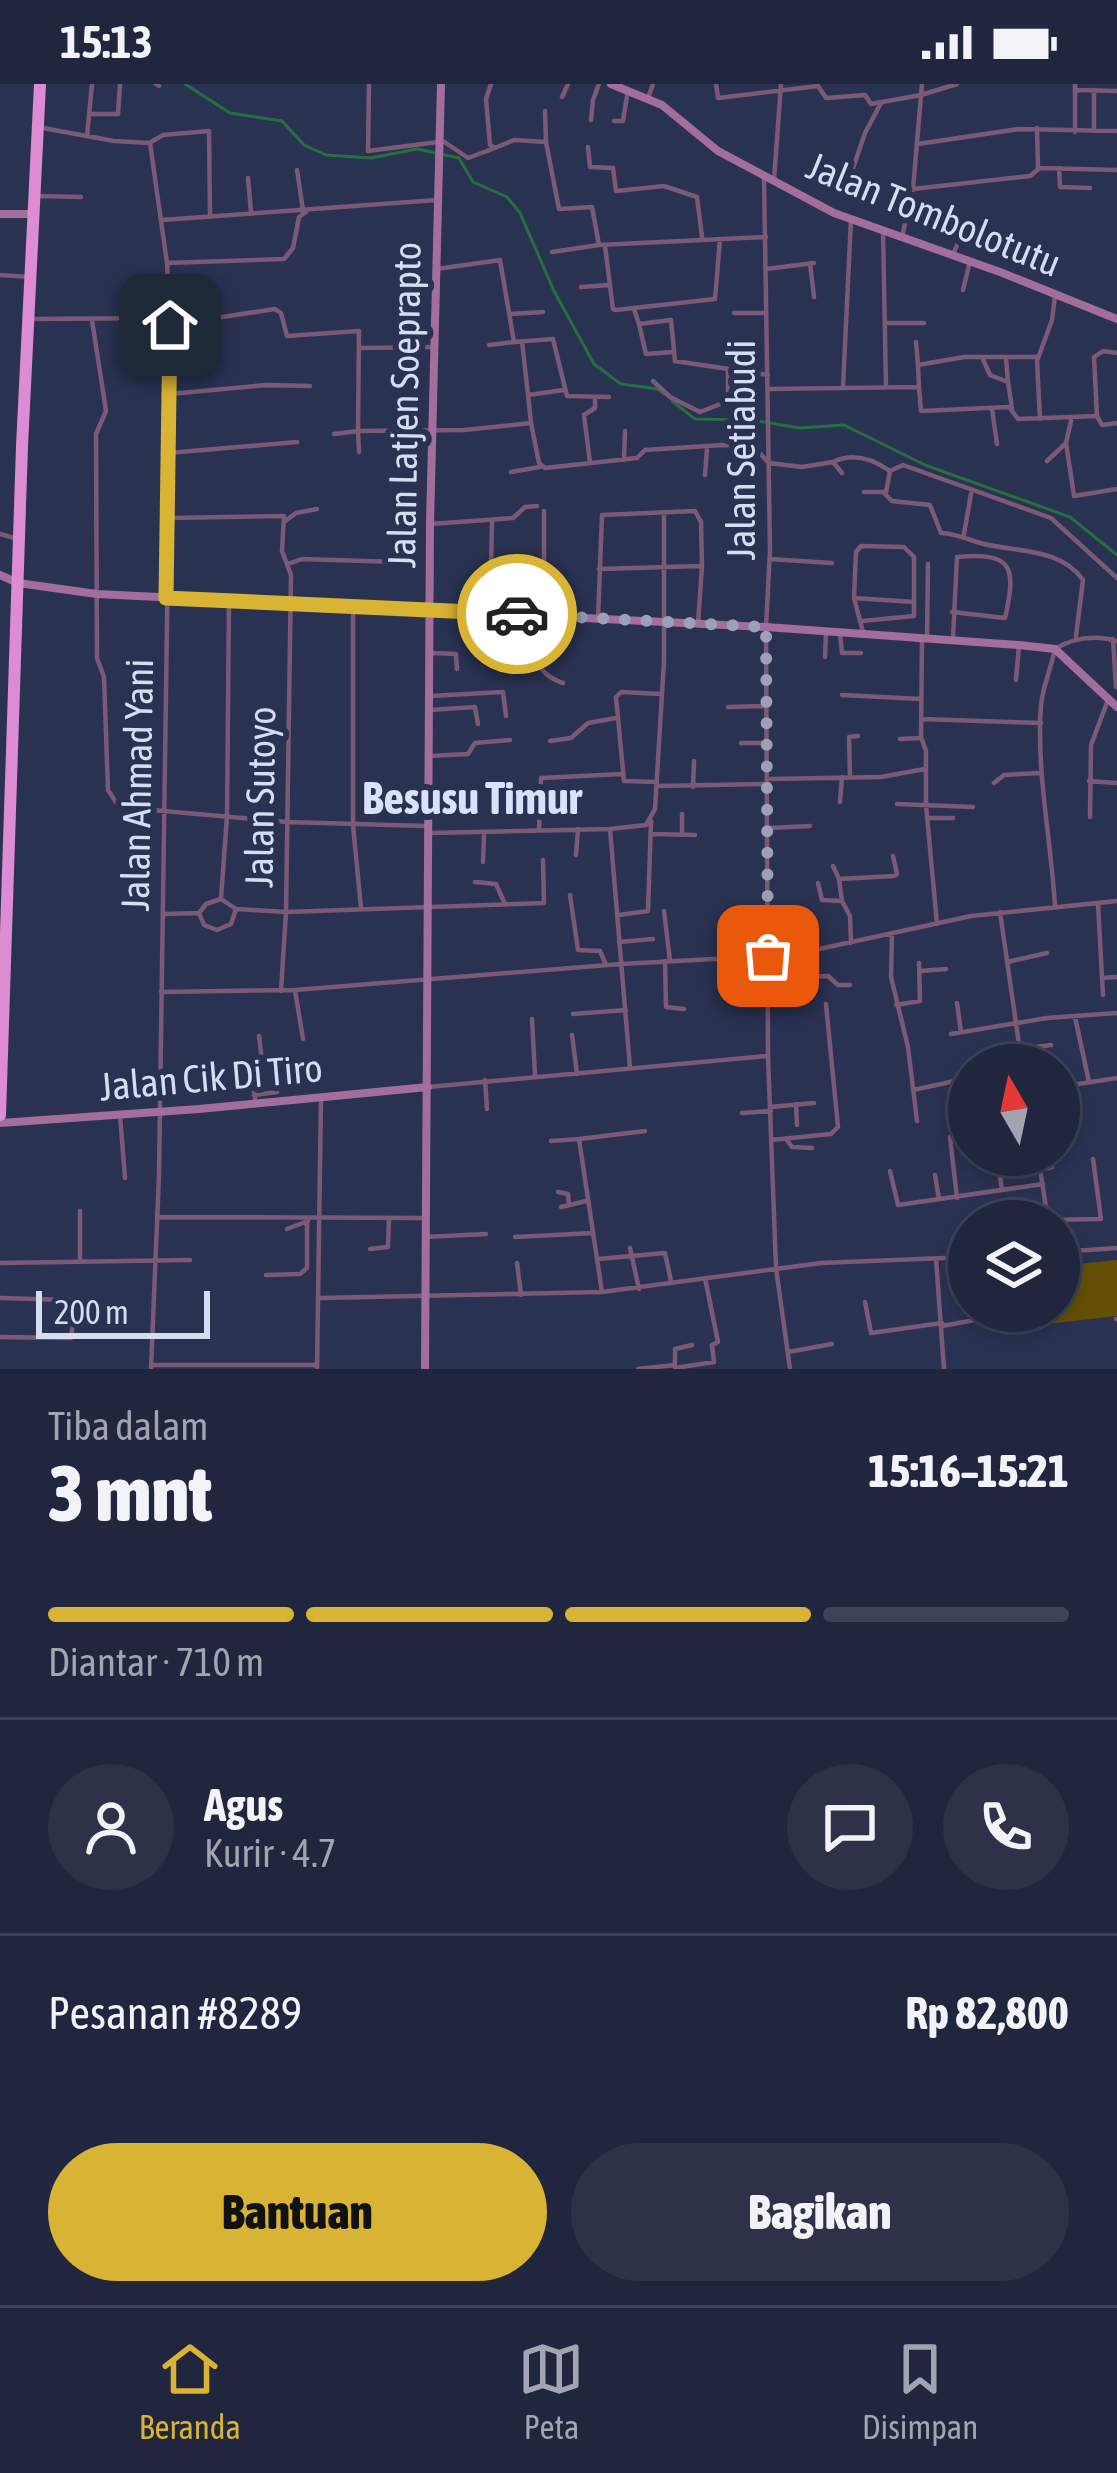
<!DOCTYPE html>
<html lang="id">
<head>
<meta charset="utf-8">
<style>
  body { margin:0; font-family:"Asap Condensed",sans-serif; background:#2d3249; color:#f1f3f6; height:100vh; display:flex; flex-direction:column; font-size:45px; white-space:nowrap }
  * { box-sizing:border-box; margin:0 }
  p { font-size:39px; color:#a2a5b0 }
  .icon { flex:none; width:66px; height:66px; fill:none; stroke:currentColor; stroke-width:2; stroke-linecap:round; stroke-linejoin:round }
  .map { position:relative; height:1285px; overflow:hidden }
  .sheet { display:flex; flex-direction:column; background:#20263e; flex:1 }
  .sheet>* { flex:none }
  .needle { width:78px; rotate:351deg }
  .fabs { position:absolute; left:948px; top:960px; display:grid; gap:24px }
  .fabs a { display:grid; place-items:center; width:132px; height:132px; border-radius:50%; background:#20263e; box-shadow:0 6px 18px #0003,0 0 0 3px #3d4358; font-size:60px }
  .scale { position:absolute; left:36px; bottom:30px; width:174px; box-sizing:border-box; padding-left:12px; border:6px solid #d6ddf1; border-top:0; font-size:33px; line-height:42px; white-space:nowrap; color:#d6ddf1; -webkit-text-stroke:9px #2a3252; paint-order:stroke }
  .pin { position:absolute; display:grid; place-items:center; width:102px; height:102px; color:#fff; margin:-51px; border-radius:24px; box-shadow:0 6px 18px #0006 }
  .courier { position:absolute; display:grid; place-items:center; width:120px; height:120px; margin:-60px; border:9px solid #d9b334; border-radius:50%; background:#fff; color:#222; box-shadow:0 3px 15px #0007 }
  .headline em { font-style:normal; font-weight:800 }
  .headline div { display:flex; flex-direction:column-reverse }
  .headline { display:flex; align-items:center; justify-content:space-between; height:204px; padding:0 48px }
  h1 { font-size:78px; font-weight:800; line-height:90px }
  .bar { display:grid; grid-template-columns:repeat(4,1fr); gap:18px 12px; align-content:center; height:144px; padding:0 48px }
  .bar i { height:15px; border-radius:9px; background:#3d4358 }
  .bar .on { background:#d9b334 }
  .bar p { grid-column:span 4 }
  .line { display:flex; align-items:center; gap:30px; padding:0 48px; border-top:3px solid #3d4358 }
  .line div { flex:1 }
  .round { display:grid; place-items:center; flex:none; width:126px; height:126px; border-radius:63px; background:#2d3249 }
  .primary-button { display:flex; gap:24px; margin-top:auto; padding:24px 48px }
  .primary-button a { flex:1; height:138px; border-radius:72px; background:#d9b334; color:#111; font-size:48px; font-weight:800; line-height:138px; text-align:center }
  .primary-button a+a { background:#2d3249; color:#f1f3f6 }
  .status { display:flex; justify-content:space-between; align-items:center; height:84px; padding:0 60px; background:#20263e; direction:ltr }
  .status svg { height:33px; fill:currentColor }
  .menu { display:flex; justify-content:space-around; align-items:center; height:168px; border-top:3px solid #3d4358; background:#20263e; font-size:33px; color:#a2a5b0 }
  .menu a { display:grid; justify-items:center; gap:6px }
  .menu .on { color:#d9b334 }
  .map>svg:first-child { display:block }
  .green { fill:#645004 }
  .lines { fill:none; stroke-linecap:round; stroke-linejoin:round }
  .stream { stroke:#24703f; stroke-width:3 }
  .street { stroke:#7c5a77; stroke-width:4.5 }
  .secondary { stroke:#a36e9c; stroke-width:8 }
  .highway { stroke:#dd8bd2; stroke-width:12 }
  .done { stroke:#9aa1b9; stroke-width:12; stroke-dasharray:0 21.6 }
  .route { stroke:#d9b334; stroke-width:15 }
  .labels { text-anchor:middle; dominant-baseline:central; stroke-width:12; stroke-linejoin:round; paint-order:stroke }
  .street-label { font-size:39px; fill:#d6ddf1; stroke:#2a3252 }
  .quarter-label { font-size:45px; font-weight:bold; fill:#dae2fa; stroke:#2a3252 }
</style>
</head>
<body>
<div class="status"><b>15:13</b><svg viewBox="0 0 49 12"><path d="M0 12V9h3v3zM5 12V6h3v6zM10 12V3h3v9zM15 12V0h3v12zM26 1h20v11H26zM47 4h2v5h-2z"/></svg></div>
<div class="map">
<svg width="1117" height="1285" viewBox="0 0 1117 1285">
  <rect width="100%" height="100%" fill="#2a3252"/>
  <path class="green" d="M1117 1176V1232L1038 1241 1036 1227H1059V1182Z"/>
  <g class="lines">
    <path class="stream" d="M185 0 230 29 282 37 304 61 326 71 371 74 417 65 459 74 473 98 507 113 520 129 554 207 594 280 621 300 658 305 664 310
      M672 317 695 335 752 336 800 344 844 341 925 381 1070 433 1117 471"/>
    <path class="street" d="M156 0 159 2
      M369 0 368 67 438 58
      M491 0 486 15 490 61 495 64 514 56 546 58 559 125 592 123 599 161 766 153
      M716 0 718 14 818 2 826 14 865 11 871 20 921 11 957 0
      M1075 0V48
      M1075 6 1117 7
      M1094 6V47
      M562 13 568 0
      M648 14 653 0
      M545 27 546 58
      M90 30H118L120 0
      M591 36 593 16 599 0
      M614 37H623L628 6
      M43 44 114 57 150 59
      M1037 44 1038 84
      M87 52 92 0
      M443 57 468 74 495 64
      M151 58 163 51 209 47 210 130
      M150 59 167 179 171 264 159 1091 151 1285
      M918 60 1019 45 1117 47
      M588 63 590 83 613 84 616 107 664 102 697 113 702 153
      M1059 84 1060 103 1090 104
      M297 86 303 126
      M764 93 770 466 766 543 768 972 776 1184 790 1285
      M248 94 251 128
      M774 96 781 0
      M863 102 849 96 865 49 881 19
      M913 105 1030 92 1040 84 1117 86
      M36 112 81 113
      M162 136 437 116
      M883 147 886 303
      M902 153 913 105 922 0
      M605 162 613 225 616 226 715 215 720 155
      M552 168 599 161
      M953 170 959 157 968 150
      M167 179 284 175 293 164 299 133 306 128
      M810 179 814 213
      M437 185 500 176 514 258 553 255 567 312 609 313
      M766 185 814 179
      M0 191 30 193
      M581 203 609 201
      M963 206 970 177
      M634 225 639 240 671 236 675 277 768 291
      M734 229H765
      M510 230 543 228
      M32 235 170 234
      M92 236 106 327 96 350 97 574 104 593 108 706 119 723 287 738 426 742
      M885 239H924
      M639 240 646 270 673 268
      M170 241 275 225 281 229 287 252 359 247 358 347 464 346 531 339 539 379 545 384 637 374 645 366 722 361 754 363 769 379 802 383 833 378 842 389
      M522 257 528 311
      M916 258 918 281
      M489 261 514 258
      M361 264 434 263
      M982 273 990 291 1008 298 1012 324
      M1006 274 1008 298
      M653 297 670 313 700 328 728 317V285
      M843 303 851 135
      M919 303 921 327 1009 323 1018 335 1097 332 1102 341 1117 339
      M769 305 919 303 918 281 964 273H1038
      M170 310 266 301 310 302
      M992 325 997 360
      M1097 332 1094 273 1103 267 1117 269
      M1040 335 1037 277 1052 236 1055 212
      M1071 337 1066 359 1074 412 1117 405
      M531 339 528 311 564 306
      M334 350 358 347 359 368
      M168 369 297 358
      M624 376 625 347
      M1047 377 1065 360
      M833 378C853 368 873 375 890 387L886 408
      M590 379 584 331 595 324V314
      M890 387 903 381 1051 434 1117 494
      M511 388 540 383
      M705 391 707 365
      M864 408H883L892 417 930 421 941 449C957 450 963 454 977 458 1012 469 1059 462 1083 496L1076 552
      M544 427V478L554 532
      M168 434 284 432 282 467 291 491 286 828 281 907
      M284 438 296 429 317 425
      M430 440 513 434 525 423 537 422
      M0 450 14 454
      M964 450 971 410
      M770 475 832 479
      M288 480 302 475 398 478
      M599 485 702 482 698 540
      M491 492H512L514 501
      M854 514 914 518
      M353 524V741L361 824
      M484 528 485 541 516 543 518 571
      M490 528 492 438
      M952 528 1005 534C1017 482 1012 468 957 473L953 554
      M535 531C536 563 528 587 563 599
      M598 535 602 431 695 427 701 438 702 482
      M862 537 914 532V473L904 463 861 462 856 468 854 514 863 548
      M840 549 842 569H861
      M922 554 921 653 926 667V721L937 840
      M927 555 928 480
      M1113 555 1116 603
      M431 569 456 570 457 585
      M825 573 826 548
      M1016 596 1019 561
      M842 611 921 615
      M430 612 503 608 506 632
      M728 623 768 622
      M430 626 475 623 478 640
      M921 635 1041 639
      M900 655 921 654
      M550 657 571 654 588 639 616 634
      M741 659H768
      M429 672 468 670 475 659 510 656
      M850 693 849 653 858 652
      M771 695 881 693 925 685
      M1089 697 1117 699
      M657 698 624 697 616 613 621 608 661 610
      M994 699 1004 691 1040 689
      M657 702 769 700
      M693 703 694 677
      M840 718 842 693
      M897 720 973 723
      M682 730V748
      M1090 733 1091 661 1108 616
      M927 734H953
      M769 744 810 742
      M539 745 541 694 622 690
      M430 749 610 745
      M652 750 695 751
      M576 771 578 745
      M483 778 484 750
      M833 782 839 795 842 817
      M839 795 894 792 897 790 893 772
      M475 798 496 800 505 820
      M818 799 822 816 842 817 850 832 851 859
      M570 811 578 866 600 867 606 881
      M221 815 236 825 286 828 544 819 543 776
      M1098 820 1103 911
      M1055 822C1051 756 1036 686 1041 621 1043 602 1051 584 1055 565 1075 552 1095 551 1117 557
      M664 827 670 877
      M1000 828 1022 981
      M199 829 204 841 217 846 231 840 236 825
      M164 830 199 829 206 820 221 815 227 732 229 517
      M619 831 648 827 651 737
      M892 849 891 893 908 963 917 1037
      M619 858 653 855
      M665 877 666 923 684 925
      M1007 878 1047 869
      M920 887 946 885
      M1102 894 1117 893
      M770 895 828 892 838 901H850
      M295 906 303 955
      M161 908 295 906 621 880 768 872 810 867 971 832 1117 817
      M957 919 961 948
      M896 921 920 917 919 879
      M573 930 626 926
      M1075 933 1089 998
      M532 935 535 991
      M951 950 1047 934 1117 929
      M572 951 577 990
      M1020 965 1051 961
      M630 984 610 745 646 741 655 725 664 577V428
      M485 996 487 1025
      M428 1003 768 972
      M1059 1003 1117 994
      M913 1006 969 994
      M254 1011 277 1008
      M256 1020 251 987 263 985 259 952
      M796 1020 797 1041
      M770 1023 814 1019
      M742 1029 771 1027
      M120 1031 125 1094
      M950 1053 957 1114
      M786 1055 792 1063 812 1064
      M771 1056 831 1050 838 1043 826 920
      M551 1057 579 1055
      M1059 1066 1064 1065
      M997 1071 1002 1106
      M1038 1071 1048 1137
      M1041 1086 1052 1083 1051 1071
      M890 1087 898 1121 1043 1100
      M935 1091 939 1115
      M558 1108 568 1110 569 1121
      M561 1123 586 1117
      M80 1127V1176
      M157 1133 424 1134
      M1048 1136 1101 1135 1093 1075
      M287 1145 308 1137
      M424 1153 486 1150
      M515 1153 593 1149
      M630 1164 639 1205
      M370 1165 388 1163 389 1135
      M1059 1168 1117 1164
      M598 1175 665 1169 671 1197
      M936 1175 944 1285
      M0 1179 190 1176
      M517 1179 521 1211
      M266 1191 300 1190 307 1184V1138
      M602 1208 579 1055 645 1047
      M0 1214 69 1216 75 1221 71 1254 0 1253
      M320 1214 602 1208 821 1179 969 1173
      M865 1218 871 1249 942 1239
      M1116 1235H1117
      M942 1242 980 1235
      M788 1268 832 1260
      M675 1278V1265L692 1261
      M151 1281H317
      M675 1284 714 1278 712 1261 718 1258 705 1194
      M317 1285 321 1014
      M638 1285 675 1281"/>
    <path class="secondary" d="M611 0 662 21 718 67 834 129 1000 188 1117 235
      M0 130H33
      M0 491 18 499 97 510 766 543 1019 561 1055 565 1117 623
      M0 1039 199 1025 428 1003
      M425 1285 430 440 441 0"/>
    <path class="highway" d="M0 1031 22 362 40 0"/>
  </g>
  <g class="lines">
    <path class="done" d="M517 530 766 543 768 872"/>
    <path class="route" d="M170 241 166 514 517 530"/>
  </g>
  <g class="labels">
    <g class="street-label">
      <text transform="translate(934 130) rotate(22)">Jalan Tombolotutu</text>
      <text transform="translate(404 321) rotate(-89)">Jalan Latjen Soeprapto</text>
      <text transform="translate(741 366) rotate(-90)">Jalan Setiabudi</text>
      <text transform="translate(137 701) rotate(-89)">Jalan Ahmad Yani</text>
      <text transform="translate(260 713) rotate(-89)">Jalan Sutoyo</text>
      <text transform="translate(211 993) rotate(-5)">Jalan Cik Di Tiro</text>
    </g>
    <g class="quarter-label">
      <text x="472" y="714">Besusu Timur</text>
    </g>
  </g>
</svg>
<div class="fabs">
<a><svg class="needle" viewBox="-14 -14 28 28"><path d="M0-13l5 13h-10z" fill="#e53935"/><path d="M0 13l5-13h-10z" fill="#a2a5b0"/></svg></a>
<a><svg class="icon" aria-label="layers" viewBox="0 0 24 24"><path d="M12 4l9 5-9 5-9-5zM3 14l9 5 9-5"/></svg></a>
</div>
<div class="scale">200 m</div>
<div class="pin" style="left:768px;top:872px;background:#ea580c"><svg class="icon" aria-label="bag" viewBox="0 0 24 24"><path d="M5 8h14l-1 12H6zM9 8a3 3 0 0 1 6 0"/></svg></div>
<div class="pin" style="left:170px;top:241px;background:#1f2937"><svg class="icon" aria-label="home" viewBox="0 0 24 24"><path d="M3 11l9-7 9 7M6 9v11h12V9"/></svg></div>
<div class="courier" style="left:517px;top:530px"><svg class="icon" aria-label="car" viewBox="0 0 24 24"><path d="M5 17H2v-5l4-1 3-4h7l3 4 3 1v5h-3M9 17h6M6 11h13"/><circle cx="7" cy="17" r="2"/><circle cx="17" cy="17" r="2"/></svg></div>
</div>
<section class="sheet">
<div class="headline"><div><h1>3 mnt</h1><p>Tiba dalam</p></div><em>15:16–15:21</em></div>
<div class="bar"><i class="on"></i><i class="on"></i><i class="on"></i><i></i><p>Diantar · 710 m</p></div>
<div class="line" style="height:216px"><a class="round"><svg class="icon" aria-label="person" viewBox="0 0 24 24"><circle cx="12" cy="8" r="4"/><path d="M4 21q1-7 8-7t8 7"/></svg></a><div><b>Agus</b><p>Kurir · 4.7</p></div><a class="round"><svg class="icon" aria-label="chat" viewBox="0 0 24 24"><path d="M4 5h16v11H9l-5 4z"/></svg></a><a class="round"><svg class="icon" aria-label="phone" viewBox="0 0 24 24"><path d="M5 4h4l2 5-3 2q2 4 5 5l2-3 5 2v4C11 20 4 13 5 4z"/></svg></a></div>
<div class="line" style="height:156px"><div>Pesanan #8289</div><b>Rp 82,800</b></div>
<div class="primary-button"><a>Bantuan</a><a>Bagikan</a></div>
</section>
<nav class="menu">
<a class="on"><svg class="icon" aria-label="home" viewBox="0 0 24 24"><path d="M3 11l9-7 9 7M6 9v11h12V9"/></svg>Beranda</a>
<a><svg class="icon" aria-label="map" viewBox="0 0 24 24"><path d="M3 6l6-2 6 2 6-2v14l-6 2-6-2-6 2zM9 4v14M15 6v14"/></svg>Peta</a>
<a><svg class="icon" aria-label="saved" viewBox="0 0 24 24"><path d="M7 4h10v16l-5-4-5 4z"/></svg>Disimpan</a>
</nav>
</body>
</html>
